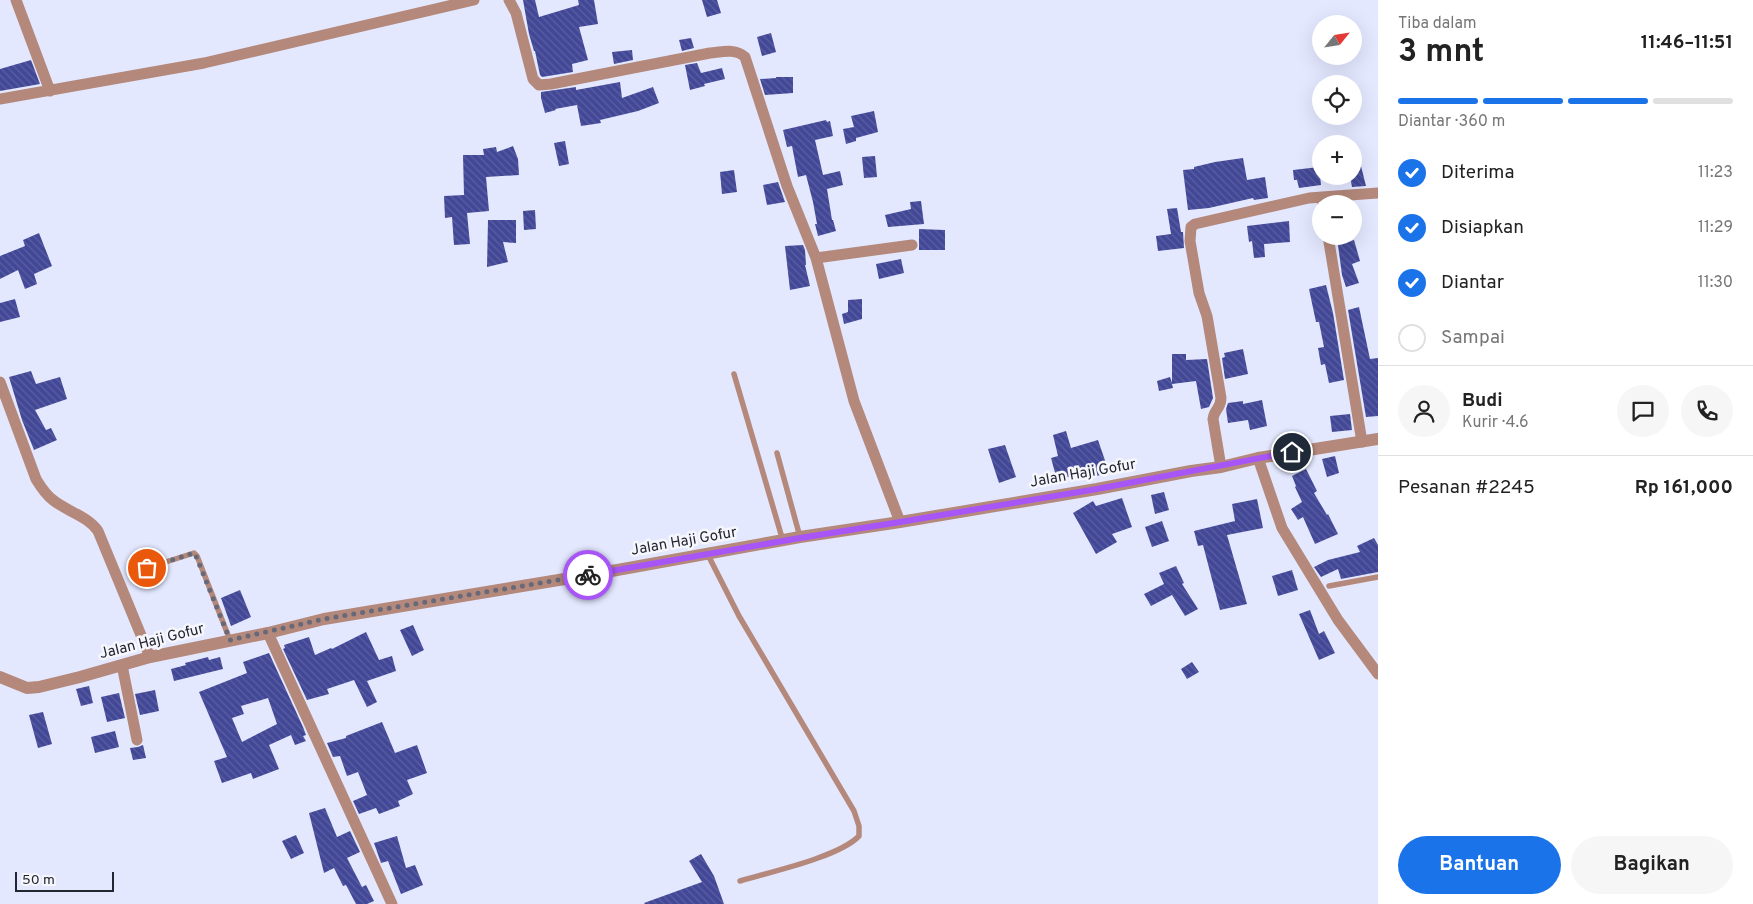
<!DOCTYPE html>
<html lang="id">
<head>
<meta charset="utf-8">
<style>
  body { margin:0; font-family:Overpass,sans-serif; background:#f6f6f6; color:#222; height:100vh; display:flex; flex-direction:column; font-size:19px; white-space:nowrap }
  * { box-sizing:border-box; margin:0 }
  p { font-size:16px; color:#767676 }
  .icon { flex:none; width:28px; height:28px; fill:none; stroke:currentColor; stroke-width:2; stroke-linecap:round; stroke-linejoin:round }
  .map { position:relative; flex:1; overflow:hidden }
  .side { display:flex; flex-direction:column; background:#fff; width:375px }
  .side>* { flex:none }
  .needle { width:32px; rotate:60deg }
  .controls { position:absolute; left:1312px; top:15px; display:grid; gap:10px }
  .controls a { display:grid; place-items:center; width:50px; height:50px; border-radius:50%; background:#fff; box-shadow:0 5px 20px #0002; font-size:25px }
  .scale { position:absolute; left:15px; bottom:12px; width:99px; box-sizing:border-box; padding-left:5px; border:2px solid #232530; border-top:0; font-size:14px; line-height:18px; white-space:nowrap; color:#232530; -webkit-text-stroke:4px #f5f7fc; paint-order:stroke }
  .pin { position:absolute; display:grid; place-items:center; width:42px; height:42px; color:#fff; margin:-21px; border:2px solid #fff; border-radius:50%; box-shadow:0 1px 5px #0007 }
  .courier { position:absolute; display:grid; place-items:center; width:50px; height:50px; margin:-25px; border:4px solid #a855f7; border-radius:50%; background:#fff; color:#222; box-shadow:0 1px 6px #0007 }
  .summary em { font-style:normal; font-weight:700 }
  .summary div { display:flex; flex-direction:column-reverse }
  .summary { display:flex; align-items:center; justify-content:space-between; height:85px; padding:0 20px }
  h1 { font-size:32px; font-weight:700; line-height:38px }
  .bar { display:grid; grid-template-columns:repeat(4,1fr); gap:8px 5px; align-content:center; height:60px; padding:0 20px }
  .bar i { height:6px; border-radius:4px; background:#e0e0e0 }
  .bar .on { background:#1a73e8 }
  .bar p { grid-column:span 4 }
  .line { display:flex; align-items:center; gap:12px; padding:0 20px; border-top:1px solid #e0e0e0 }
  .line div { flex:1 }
  .round { display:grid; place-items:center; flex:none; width:52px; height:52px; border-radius:26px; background:#f6f6f6 }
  ol { padding:0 20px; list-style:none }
  li { display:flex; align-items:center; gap:15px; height:55px }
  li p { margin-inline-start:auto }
  li .icon { padding:5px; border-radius:50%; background:#1a73e8; color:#fff; stroke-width:4 }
  li:last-child { color:#767676 }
  li i { width:28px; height:28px; border:2px solid #e0e0e0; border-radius:50% }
  .cta { display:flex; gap:10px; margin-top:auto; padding:10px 20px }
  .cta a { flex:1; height:58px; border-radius:30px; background:#1a73e8; color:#fff; font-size:20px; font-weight:700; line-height:58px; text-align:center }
  .cta a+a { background:#f6f6f6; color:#222 }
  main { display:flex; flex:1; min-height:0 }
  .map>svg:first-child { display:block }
  .building { fill:url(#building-back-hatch); fill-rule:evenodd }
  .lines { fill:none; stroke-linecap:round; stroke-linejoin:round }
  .service { stroke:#b4897b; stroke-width:5.5 }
  .minor { stroke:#b4897b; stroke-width:11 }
  .tertiary { stroke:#b4897b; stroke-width:12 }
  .done { stroke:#676978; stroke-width:5; stroke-dasharray:0 9 }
  .route { stroke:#a855f7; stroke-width:6 }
  .labels { text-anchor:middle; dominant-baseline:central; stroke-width:5; stroke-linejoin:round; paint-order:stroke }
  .street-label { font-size:15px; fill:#232530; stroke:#f5f7fc }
</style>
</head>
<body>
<main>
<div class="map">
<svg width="1378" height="904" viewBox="0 0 1378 904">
  <defs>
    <pattern id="building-back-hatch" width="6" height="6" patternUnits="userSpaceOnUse" patternTransform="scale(1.25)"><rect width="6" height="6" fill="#424897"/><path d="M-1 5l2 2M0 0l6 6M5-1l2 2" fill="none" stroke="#5b609f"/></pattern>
  </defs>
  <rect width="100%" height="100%" fill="#e4e8ff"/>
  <path class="building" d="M523 0H535L539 17 579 5 578 0H594L598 24 579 27 588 60 572 64 573 72 542 77 540 75 535 51H534L529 34Z
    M702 0H717L721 13 707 17Z
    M771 33 776 52 762 56 757 37Z
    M691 38 694 48 682 51 679 40Z
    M632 50 633 60 614 64 612 52Z
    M31 60 40 84 0 91V69Z
    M697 63 701 73 722 68 725 79 704 84 705 86 690 90 685 65Z
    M776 77H793V93L765 95 760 79 776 78Z
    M620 82 622 98 653 87 659 103 638 111 600 120 601 123 581 126 577 105 555 109 556 110 545 113 541 98V92L576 87V90Z
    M874 111 878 132 856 138V141L846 144 843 129 854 127 851 116Z
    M826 120 827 122 830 121 833 136 815 140 823 175 840 171 843 185 827 189 832 220H833L836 231 818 236 815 224H817L813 202 806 175 798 177 792 146 787 147 783 130Z
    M565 141 569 164 559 166 554 143Z
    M513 146 518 159 519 175 486 177 489 211 467 213 470 244 454 245 452 217 445 218 444 196 464 195 463 155H484L483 149 496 147 497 152Z
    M1354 154H1358L1366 186 1352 187 1350 176H1354Z
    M875 156 877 177 864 178 862 157Z
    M1243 158 1247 180 1265 177 1268 198 1254 200 1253 198 1209 208 1188 210 1183 170 1194 169V167L1215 162Z
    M1319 167 1321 185 1299 188 1297 180H1294L1293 170Z
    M734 170 737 192 722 194 720 172Z
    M778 182 785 202 767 205 763 185Z
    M921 201 924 224 888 227 885 215 911 209 910 202Z
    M1177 208 1181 232H1183L1184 248 1158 251 1156 236 1171 234 1167 209Z
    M535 210 536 229 524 230 523 211Z
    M488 220H516V243L503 242 508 262 487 267Z
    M1289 221 1290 242 1264 244 1265 257 1254 258 1252 241 1249 242 1247 226Z
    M919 229 945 230V250H919Z
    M39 233 52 266 34 274 37 284 25 289 18 270 0 279V256L25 246 23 240Z
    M1354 240 1360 261 1352 264 1359 283 1346 287 1342 275 1338 245Z
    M803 245 805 250 806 265H805L810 286 790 290 785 246Z
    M901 259 904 273 879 279 876 264Z
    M1326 285 1333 313 1344 380 1329 383 1325 364 1321 365 1318 348 1324 347 1319 322H1316L1309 289Z
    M15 299 20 317 0 322V303Z
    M862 299V319L844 324 842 314 848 312V300Z
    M1359 307 1370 359 1378 358V416L1366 417 1348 310Z
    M1243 349 1248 374 1225 379 1222 358 1225 357 1224 353Z
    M1172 354H1186V360L1207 359 1213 398 1209 407 1201 409 1196 381 1172 384 1173 388 1159 391 1157 381 1170 377 1172 383Z
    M31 371 36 384 60 377 67 399 35 410 46 430 51 428 57 440 34 450 22 420 9 377Z
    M1262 400 1267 426 1250 430 1248 420 1228 423 1226 409 1228 403 1243 401V404Z
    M1350 414 1352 430 1332 432 1330 416Z
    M1066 431 1071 448 1098 440 1109 472 1091 478 1088 472 1057 480 1051 458 1058 456 1053 435Z
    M1005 445 1016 477 999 483 988 449Z
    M1335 456 1339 473 1327 477 1322 459Z
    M1306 469 1317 491 1314 493 1327 515 1328 514 1338 534 1315 544 1303 517 1298 520 1291 509 1302 502 1295 487 1296 486 1292 476Z
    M1164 492 1169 510 1155 514 1151 495Z
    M1122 498 1132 527 1112 534 1117 542 1096 554 1073 513 1093 501 1096 506Z
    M1257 499 1263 528 1227 535 1247 604 1220 610 1203 545 1198 546 1194 531 1235 521 1232 504Z
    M1162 521 1169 541 1152 547 1145 527Z
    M1374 538 1378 545V572L1341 579 1338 569 1321 577 1314 567 1328 560 1360 552 1357 546Z
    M1176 566 1184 583 1182 584 1198 609 1185 616 1172 595 1151 606 1144 594 1164 584 1159 573Z
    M1292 570 1298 590 1278 596 1272 576Z
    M240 590 251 617 231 626 221 598Z
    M1310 610 1319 634 1324 631 1335 653 1319 660 1299 614Z
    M413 625 424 650 412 656 400 630Z
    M366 632 379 660 392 656 396 671 367 681 377 702 367 707 354 680 327 689 329 694 307 700 283 649 285 648 284 645 309 637 315 655 331 648 332 649Z
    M269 653 303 727 306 735 303 736 306 741 295 745 291 735 269 745 279 769 253 779 251 773 222 783 214 761 227 757 199 692 247 673 243 662ZM268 698 277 724 242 742 232 718 244 714 241 706Z
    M208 657 209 660 220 657 223 669 174 681 171 669 186 665 185 663Z
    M1192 662 1199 672 1187 679 1181 669Z
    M89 686 93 703 81 706 76 689Z
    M155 690 159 711 140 715 135 694Z
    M119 693 125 718 107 722 101 697Z
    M43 712 52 744 38 748 29 715Z
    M382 722 395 753 417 745 427 773 407 780 413 794 398 801 400 806 379 814 376 808 359 814 353 801 367 795 358 772 347 776 340 756 333 757 327 743 346 738V736Z
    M115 731 119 747 95 753 91 737Z
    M143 745 146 758 133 760 130 748 138 747Z
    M325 808 337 837 350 831 360 852 347 858 362 887 366 885 374 901 367 904H356L346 885 343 886 334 868 324 873 309 813Z
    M296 835 304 853 291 859 282 841Z
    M397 836 406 868 415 865 423 885 401 894 388 861 381 863 374 843Z
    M701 854 714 876 724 904H645L644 903 702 882 689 861Z"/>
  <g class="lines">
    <path class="service" d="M734 374 783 541
      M777 453 800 537
      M708 555 739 616 854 811 859 826V836C839 857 770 872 740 881
      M131 573 194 553 197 556 230 640
      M1329 586 1378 577"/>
    <path class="minor" d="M16 0 50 91
      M509 0 516 13 533 79 539 85 551 84 710 53C722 52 735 48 745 57L787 186 816 258 854 401 900 522
      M0 99 204 63 474 0
      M1322 197 1378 193
      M1328 236 1362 442
      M816 258 912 245
      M0 382 36 479C41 487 45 494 53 500 66 511 88 516 98 531L150 657
      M1258 458 1282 528 1338 620 1378 674
      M1221 467 1213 419C1214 409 1221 409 1221 398L1207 316 1199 293 1190 241 1191 227 1195 224 1309 198 1322 197 1323 204
      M268 633 392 904
      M122 665 137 740"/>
    <path class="tertiary" d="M0 677 27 688 39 687 80 677 150 657 268 633 324 619 595 574 800 537 900 522 1097 489 1191 471 1221 467 1258 458 1378 439"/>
  </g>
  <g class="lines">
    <path class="done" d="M147 568 194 553 196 556 230 640 324 619 588 575"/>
    <path class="route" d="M588 575 800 538 900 522 1097 489 1292 452"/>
  </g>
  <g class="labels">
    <g class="street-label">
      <text transform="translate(1083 474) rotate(-10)">Jalan Haji Gofur</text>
      <text transform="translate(684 542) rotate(-10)">Jalan Haji Gofur</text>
      <text transform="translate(152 642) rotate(-14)">Jalan Haji Gofur</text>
    </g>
  </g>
</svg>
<div class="controls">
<a><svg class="needle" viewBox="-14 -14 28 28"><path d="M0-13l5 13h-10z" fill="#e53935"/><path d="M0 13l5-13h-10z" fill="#767676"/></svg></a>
<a><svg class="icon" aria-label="locate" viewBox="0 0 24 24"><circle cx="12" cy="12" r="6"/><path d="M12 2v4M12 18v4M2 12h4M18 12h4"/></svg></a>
<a>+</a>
<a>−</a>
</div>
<div class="scale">50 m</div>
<div class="pin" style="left:147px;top:568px;background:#ea580c"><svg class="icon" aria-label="bag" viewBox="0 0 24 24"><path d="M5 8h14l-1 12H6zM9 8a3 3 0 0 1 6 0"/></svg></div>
<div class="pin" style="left:1292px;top:452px;background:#1f2937"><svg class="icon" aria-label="home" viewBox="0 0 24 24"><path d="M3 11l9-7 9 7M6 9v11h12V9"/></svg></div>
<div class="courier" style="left:588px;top:575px"><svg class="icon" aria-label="bike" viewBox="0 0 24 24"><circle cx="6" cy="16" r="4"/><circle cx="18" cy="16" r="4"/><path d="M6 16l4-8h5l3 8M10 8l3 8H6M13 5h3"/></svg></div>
</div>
<section class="side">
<div class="summary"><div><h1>3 mnt</h1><p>Tiba dalam</p></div><em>11:46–11:51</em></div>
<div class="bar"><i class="on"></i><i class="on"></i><i class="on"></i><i></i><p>Diantar · 360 m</p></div>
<ol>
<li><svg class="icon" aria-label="check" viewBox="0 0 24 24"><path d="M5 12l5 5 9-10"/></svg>Diterima<p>11:23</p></li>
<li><svg class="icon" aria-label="check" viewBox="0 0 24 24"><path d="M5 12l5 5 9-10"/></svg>Disiapkan<p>11:29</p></li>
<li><svg class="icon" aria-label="check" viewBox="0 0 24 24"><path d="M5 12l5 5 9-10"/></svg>Diantar<p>11:30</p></li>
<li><i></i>Sampai</li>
</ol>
<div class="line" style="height:90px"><a class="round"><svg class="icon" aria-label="person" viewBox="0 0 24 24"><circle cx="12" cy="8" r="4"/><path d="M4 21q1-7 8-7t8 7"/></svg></a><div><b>Budi</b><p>Kurir · 4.6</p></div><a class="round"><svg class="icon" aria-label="chat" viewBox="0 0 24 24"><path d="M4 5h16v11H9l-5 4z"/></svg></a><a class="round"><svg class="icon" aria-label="phone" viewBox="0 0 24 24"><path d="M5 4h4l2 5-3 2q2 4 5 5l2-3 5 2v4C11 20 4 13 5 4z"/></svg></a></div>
<div class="line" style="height:65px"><div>Pesanan #2245</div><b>Rp 161,000</b></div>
<div class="cta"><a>Bantuan</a><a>Bagikan</a></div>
</section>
</main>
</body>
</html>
